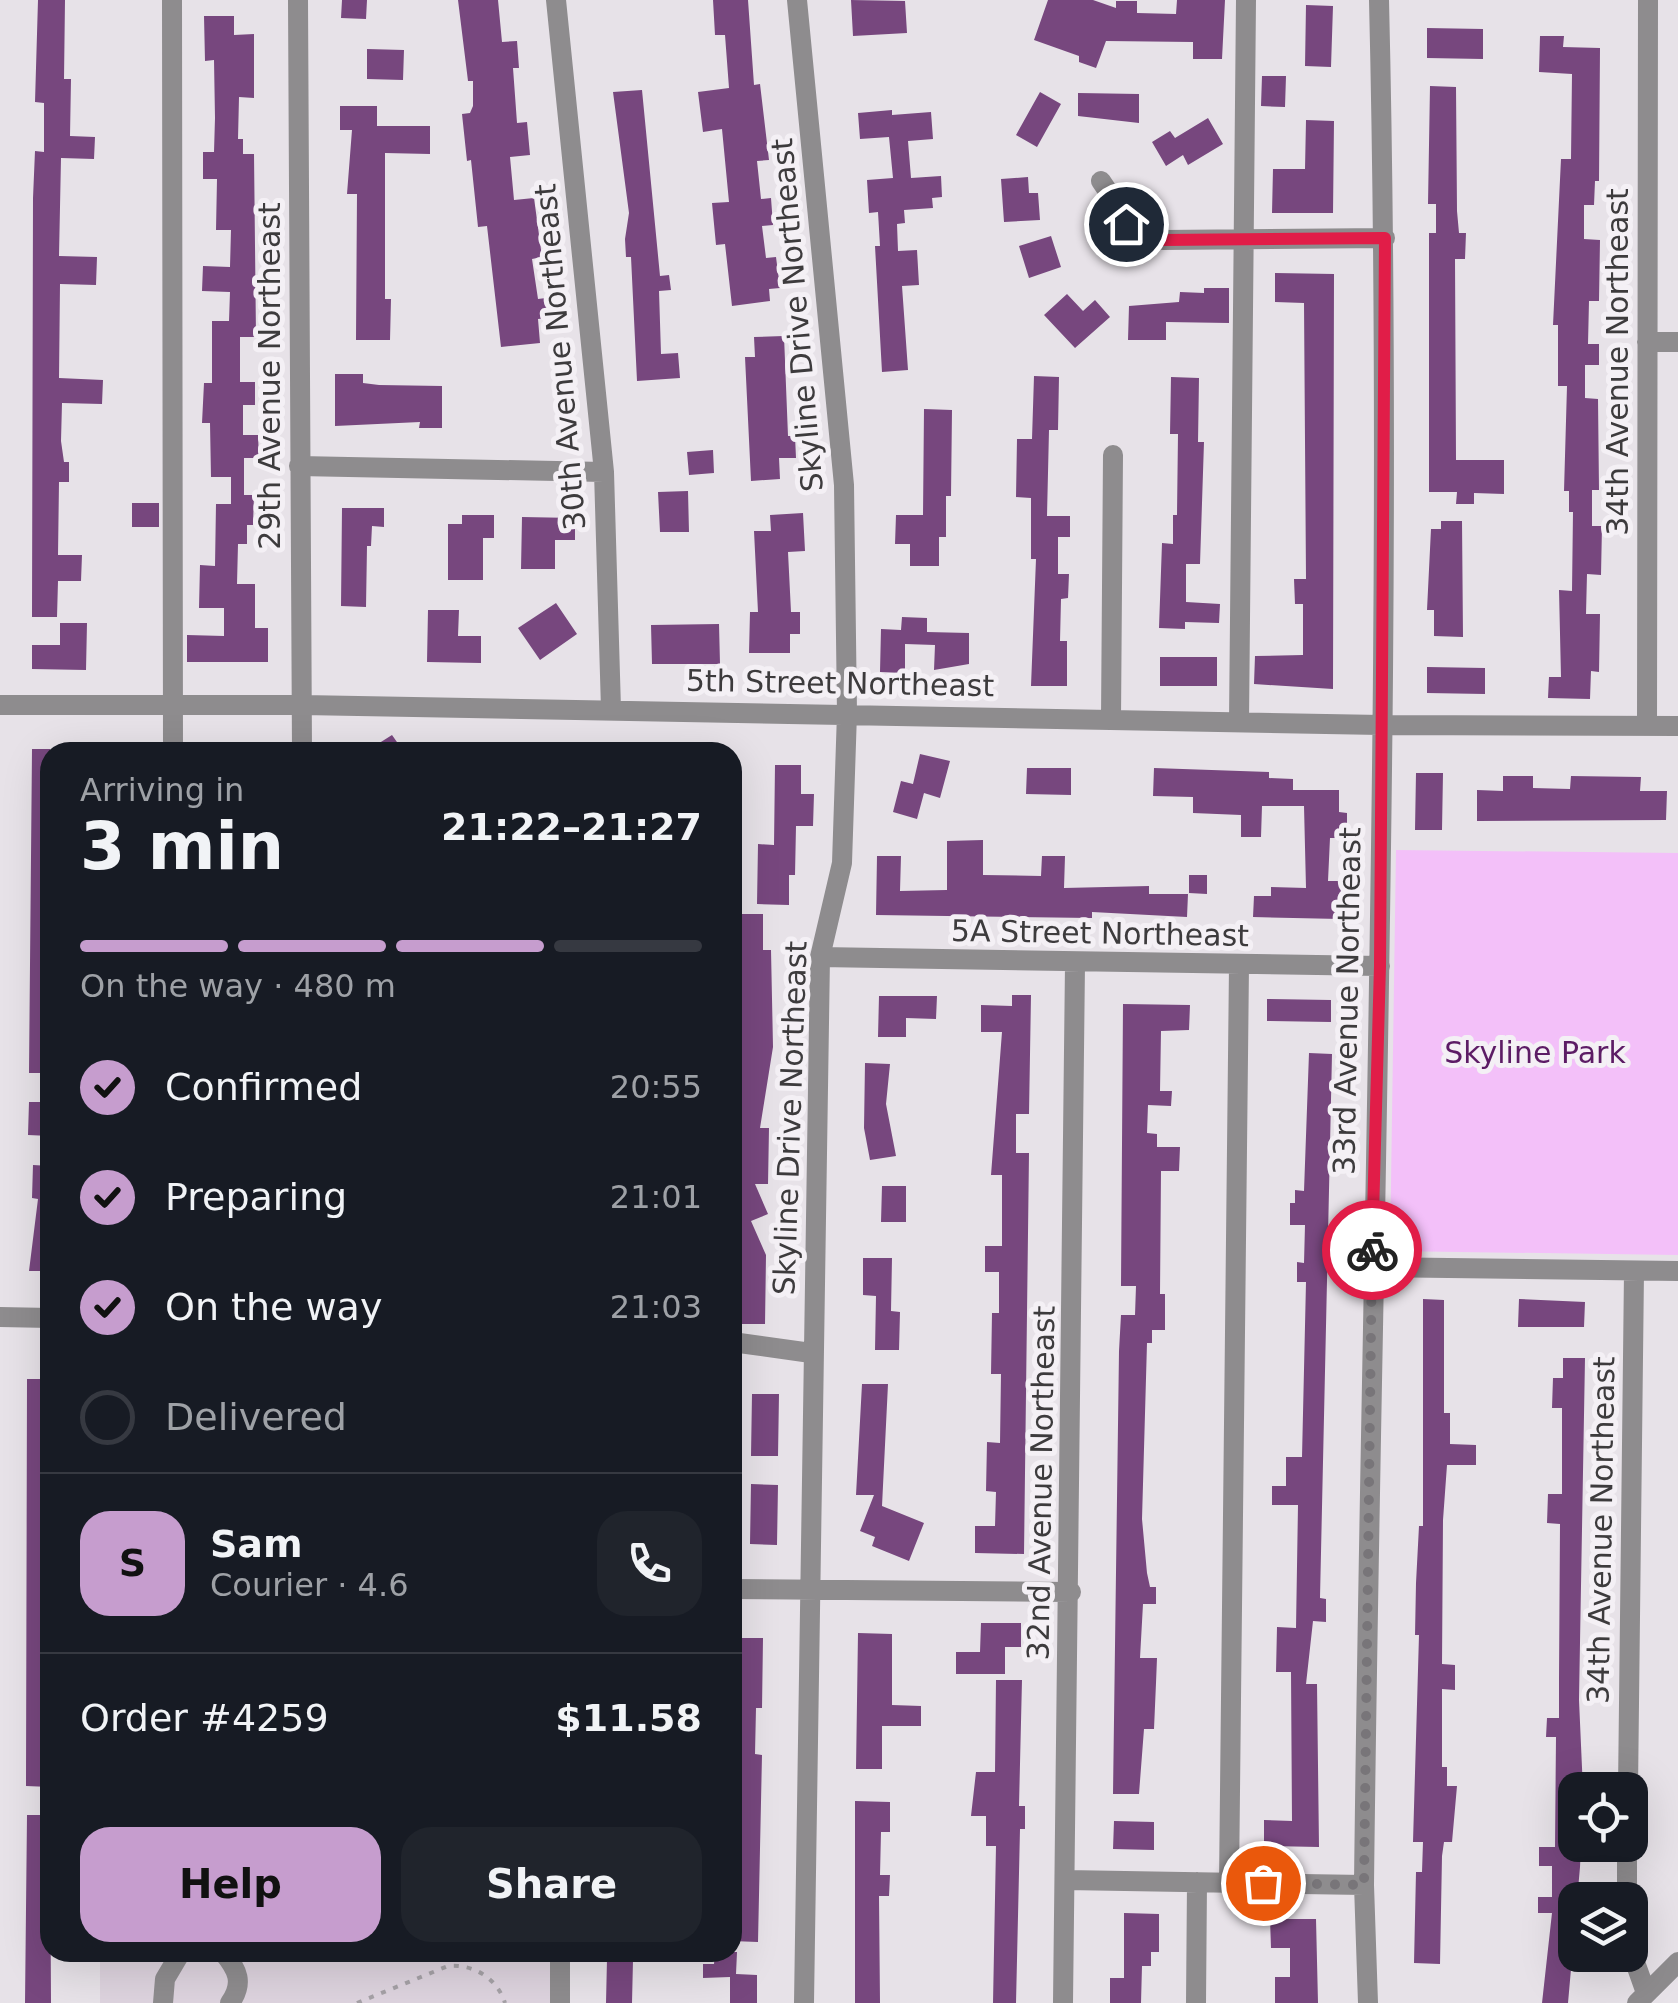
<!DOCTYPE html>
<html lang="en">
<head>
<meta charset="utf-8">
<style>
  body { margin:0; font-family:"DejaVu Sans",sans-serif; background:#20242c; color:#f1f3f6; height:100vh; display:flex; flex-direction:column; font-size:38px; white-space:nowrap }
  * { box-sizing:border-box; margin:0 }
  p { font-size:32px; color:#9ea1a6 }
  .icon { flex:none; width:55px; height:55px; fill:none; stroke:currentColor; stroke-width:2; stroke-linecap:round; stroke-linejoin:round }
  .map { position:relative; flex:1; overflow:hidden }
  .side { position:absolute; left:40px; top:742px; width:702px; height:1220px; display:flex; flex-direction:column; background:#171b24; border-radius:30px; box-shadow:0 10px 40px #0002 }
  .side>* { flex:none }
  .buttons { position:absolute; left:1558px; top:1772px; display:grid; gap:20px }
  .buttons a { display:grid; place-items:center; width:90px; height:90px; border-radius:20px; background:#171b24; box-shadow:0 10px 40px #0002; font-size:50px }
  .pin { position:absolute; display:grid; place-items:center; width:85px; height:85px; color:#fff; margin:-42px; border:5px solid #fff; border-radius:50%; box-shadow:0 2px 10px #0007 }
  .courier { position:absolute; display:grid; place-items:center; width:100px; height:100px; margin:-50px; border:8px solid #e11d48; border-radius:50%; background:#fff; color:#222; box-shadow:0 2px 12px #0007 }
  .head em { font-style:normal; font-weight:600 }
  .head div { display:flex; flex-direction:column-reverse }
  .head { display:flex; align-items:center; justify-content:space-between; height:170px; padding:0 40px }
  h1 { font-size:65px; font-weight:600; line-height:75px }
  .bar { display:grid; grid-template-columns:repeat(4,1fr); gap:15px 10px; align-content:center; height:120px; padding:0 40px }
  .bar i { height:12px; border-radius:8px; background:#363941 }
  .bar .on { background:#c69dce }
  .bar p { grid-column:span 4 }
  .line { display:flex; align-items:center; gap:25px; padding:0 40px; border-top:2px solid #363941 }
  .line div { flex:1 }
  .round { display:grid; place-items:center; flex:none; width:105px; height:105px; border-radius:30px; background:#20242c }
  ol { padding:0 40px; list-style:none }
  li { display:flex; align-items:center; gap:30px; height:110px }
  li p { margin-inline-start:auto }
  li .icon { padding:10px; border-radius:50%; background:#c69dce; color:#111; stroke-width:4 }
  li:last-child { color:#9ea1a6 }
  li i { width:55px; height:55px; border:5px solid #363941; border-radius:50% }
  .primary-button { display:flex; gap:20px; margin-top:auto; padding:20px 40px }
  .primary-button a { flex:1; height:115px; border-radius:30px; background:#c69dce; color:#111; font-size:40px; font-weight:600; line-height:115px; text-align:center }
  .primary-button a+a { background:#20242c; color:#f1f3f6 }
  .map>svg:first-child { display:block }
  .built { fill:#ddd3de }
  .green { fill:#f3c0f9 }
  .building { fill:#77477e }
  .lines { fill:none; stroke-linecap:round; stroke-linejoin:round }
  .path { stroke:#a5a1a6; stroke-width:4; stroke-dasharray:5 8; stroke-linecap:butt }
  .minor { stroke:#8e8c8e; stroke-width:20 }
  .done { stroke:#787579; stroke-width:10; stroke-dasharray:0 18 }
  .route { stroke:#e11d48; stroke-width:12 }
  .labels { text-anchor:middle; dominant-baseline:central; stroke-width:10; stroke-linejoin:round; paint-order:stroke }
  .street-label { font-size:30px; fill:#3d3b3d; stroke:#f4f0f5 }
  .park-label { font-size:30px; fill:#5c1c65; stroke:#f4f0f5 }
</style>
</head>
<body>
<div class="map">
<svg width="1678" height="2003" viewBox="0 0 1678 2003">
  <rect width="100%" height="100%" fill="#e7e2e8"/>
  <path class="built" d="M100 1953H560V2003H100Z"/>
  <path class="green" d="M1396 850 1678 853V1255L1390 1251Z"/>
  <path class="building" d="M38 0H65L64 79H71L70 136 95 137 94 159 61 158 59 256 97 257 96 285 60 284 59 378 103 380 102 404 62 403 61 441 64 462H69V482H59L58 555H82L81 581H58L57 617H32L33 198 35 151 44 152V103L35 102Z
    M342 0H367L366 19 341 18Z
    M458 0H498L502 42 517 41 519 68H513L517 123 527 122 530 155 510 157 514 200 534 198 542 257 532 259 538 299 546 298 548 318 538 319 540 343 501 347 487 226 478 227 471 160 467 161 462 114 470 113 473 106V81H468Z
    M713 0H748L754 85 760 84 769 160 757 161 761 199 771 198 773 225 762 226 766 258 776 257 780 288 769 289 770 301 732 306 725 244 716 245 712 203 729 202 722 129 703 132 698 92 729 88 725 35H715Z
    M851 0 905 1 907 33 853 36Z
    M1048 0H1093L1116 8V1H1137V13L1176 14 1177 0H1225L1222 59H1193V42L1106 41 1096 68 1079 62V56L1034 40Z
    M1306 5 1333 6 1331 67 1305 66Z
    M204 16H234V35L254 34V98L239 97 238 139H243V154H254L256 337H240V382H255V405H243V435H258L259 458H244V495H254L253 525H247V544H238L237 584H255V628H268V662H187V635L224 636V608H199L200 565 215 566 216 504H231V477H211L210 423H202L204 383H212V321H229L230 292 202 291 203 266 230 267 231 230H216L217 179H203V152H214L215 118 214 60 205 61Z
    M1427 28 1483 29V59L1427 58Z
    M1540 36H1564L1563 47 1600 48 1599 181H1595L1594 205H1584V239L1600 240 1599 301H1589L1588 344H1599V365H1585V398L1598 399 1599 490H1592V526H1602L1601 575 1587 574 1586 614H1600L1599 672 1591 671 1590 699 1548 698 1549 677H1561L1559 590 1572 591 1573 512H1569V491H1564L1567 386H1558V325H1553L1561 159H1571L1572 74 1539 72Z
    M367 49 404 50 403 80 367 79Z
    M1262 76H1286L1285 107 1261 106Z
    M1430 86 1456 87 1457 211 1459 233H1466L1465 259H1455L1456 460H1504V494L1474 493V504H1456L1457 492H1429V233H1436V204H1428Z
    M642 90 660 276 669 275 671 290 659 291 661 354 678 353 680 378 637 381 631 257H626L625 239 629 213 613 92Z
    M1040 92 1061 104 1037 147 1016 135Z
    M1078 93 1139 94V123L1078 116Z
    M340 106H377V126H430V154L385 153V299H391L390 340H356L357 194H347L352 130H340Z
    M892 110V115L931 112 933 139 908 141 911 178 941 176 942 197 932 198 933 208 904 210 905 223 897 224 898 251 917 250 919 285 902 286 908 370 882 372 875 246H880L878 212 869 213 867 180 893 178 889 137 860 139 858 113Z
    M1208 118 1223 144 1188 165 1183 155 1166 166 1152 142 1170 131 1175 138Z
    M1306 120 1334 121 1333 213H1272L1273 169H1305Z
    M1028 177 1029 193H1038L1040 220 1004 222 1001 179Z
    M1051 236 1061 267 1029 278 1019 246Z
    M1275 273 1334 274 1333 689 1254 684 1255 656 1303 655V604H1295L1294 579H1306L1304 303 1275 302Z
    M1204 288H1229V323L1166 322V340H1128L1129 306 1179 302 1180 292 1204 293Z
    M1067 294 1083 311 1095 300 1110 317 1075 348 1044 315Z
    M784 336 788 436H795L796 458H779L780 479 751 481 745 357H755L754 337Z
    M335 374H363V383L379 385 442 386V428H419L420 422 335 426Z
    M1034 376 1059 377 1058 430H1049L1047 516H1070V537H1058V574H1069L1068 598 1061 599 1060 641H1067V686H1031L1036 559H1031V498L1016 497 1017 439H1032Z
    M1171 377 1199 378 1198 442H1204L1200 564H1186V602L1220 604 1219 623 1185 622V629L1159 628 1162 543 1173 544V515H1177L1178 434H1170Z
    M924 409 952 410 951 496H946V537H939V566H910V544H895L896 515H923Z
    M713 450 714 473 689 475 687 452Z
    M688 491 689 532H660L658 492Z
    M132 503H159V527H132Z
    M342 508H384V527L372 526 371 546H367L366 607 341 606Z
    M803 513 805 551 788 552 791 612H800V634H790V653H749L750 612H758L754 531H771L770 515Z
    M462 515H494V538H483V580H448V524H462Z
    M522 517 575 518V540H555V569H521Z
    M1441 521H1462L1463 637 1434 636V610H1427L1431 529H1441Z
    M556 603 577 634 540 660 518 628Z
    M428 610H459L458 636H481V663L427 662Z
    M902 617 927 618V632L969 633V664L934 670 935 645 905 644V673L880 672 881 629 901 630Z
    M60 623H87L86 670 32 669V645H60Z
    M719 624 720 664H652L651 625Z
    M1160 657H1217V686H1160Z
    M1427 667 1485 668V694L1427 693Z
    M392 735 404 752H365Z
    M32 749H50V1073H29Z
    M920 754 950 761 940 798 924 793 917 819 893 812 901 781 913 784Z
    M775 765H801V794H814L813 826H796L795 875H789V905L757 904 758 844 774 845Z
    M1027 768H1071V795L1026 794Z
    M1154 768 1269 772V778L1293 779V790H1339V812L1347 813V838H1330L1328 881H1341L1340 919 1253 917 1254 896H1271V887L1306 888 1304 806H1262L1261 837H1241V815L1193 813V797L1153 796Z
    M1416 773H1443L1442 830H1415Z
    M1503 776H1533V788L1570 789 1571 776 1641 777 1640 791H1667L1666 820 1477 821V790L1503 791Z
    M983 840V875L1041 876 1042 856H1065L1064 888 1149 886V894H1188L1187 917 1092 912V918L876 915 877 856H901L900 891 947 890V841Z
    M1189 875H1207V894L1189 893Z
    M732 914H763V950H771L773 1047 760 1128H769L768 1184H755L768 1214 751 1221 766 1255 765 1324H740L741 1266 732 1246V1200L741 1197V1149H732V1109L742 1030H734Z
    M1012 995H1031L1029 1114H1016V1153H1029L1024 1554 975 1553V1526H995L996 1492 986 1491 987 1442 1000 1443 1001 1374H991L992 1313H999V1272H985V1246H1002V1175H991L1002 1032H981V1005L1012 1006Z
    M879 996H937L936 1019 906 1018V1037H878Z
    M1267 999 1331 1000V1022L1267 1021Z
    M1123 1004 1190 1005 1189 1030 1161 1031 1160 1091H1172L1171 1106 1148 1105 1147 1133 1157 1134V1147H1180L1179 1171H1161L1160 1294H1165V1330H1152V1343H1147L1142 1519 1147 1573 1150 1587H1156V1604H1143L1140 1658H1157L1156 1683 1154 1729H1144L1139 1794H1113L1119 1351 1121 1315H1135L1136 1286H1121Z
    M1309 1053 1332 1054 1320 1598 1326 1599V1622L1313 1621 1306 1684H1317L1319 1847 1264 1846V1820L1292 1821 1291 1672H1276L1277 1627 1296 1628 1298 1505H1272V1486H1286V1457H1302L1306 1282H1297V1262L1304 1263 1305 1225H1290V1203H1295V1190L1304 1191Z
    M865 1063 890 1064 886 1104 896 1156 870 1160 864 1128Z
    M29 1102H50V1136L28 1135Z
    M33 1165 50 1166V1271H29L38 1199 32 1198Z
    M882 1186H906V1222H881Z
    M863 1258H892L891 1311 900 1312 899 1350H875L876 1296 863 1295Z
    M1423 1299 1444 1300V1413H1450V1444L1476 1445V1465H1447L1443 1520 1442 1664 1455 1665V1690L1442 1689V1767H1447V1786H1457L1452 1842H1444L1442 1856 1440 1964 1414 1963 1416 1872H1422L1423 1842H1413L1419 1635H1415L1416 1583 1419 1526H1423Z
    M1519 1299 1585 1302 1584 1327H1518Z
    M1563 1358H1585L1579 1700 1583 1790H1575V1845H1581L1580 1867 1568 2003H1542L1552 1913H1538V1897H1552V1866H1539V1847H1555L1556 1737H1546L1547 1718H1559V1678L1560 1524 1547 1523 1548 1494H1562V1408H1552L1553 1378H1563Z
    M27 1379H50V1787L26 1786Z
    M862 1384H888L882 1506 924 1523 909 1561 872 1546 875 1537 860 1531 874 1495H856Z
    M752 1394H779L778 1456H751Z
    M751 1484 778 1485 777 1545 750 1544Z
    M981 1623H1021V1647H1005V1674H956V1652H980Z
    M858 1633 892 1634V1705L921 1706V1726H882V1769H856Z
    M738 1638H763L762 1708H756L755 1754 762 1755 758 1942 732 1941V1726H737Z
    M996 1680H1022L1019 1806H1025V1829H1020L1016 2003H993L996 1846H986V1816H971L976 1772H995Z
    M855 1801 890 1802V1832H881L880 1875H890L889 1896H879L880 2003H855Z
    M27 1815H50L51 2003H25Z
    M1114 1821 1154 1822V1850L1113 1849Z
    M1124 1913 1159 1914V1952H1151V1966H1142L1141 2003H1110V1978H1124Z
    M1270 1919H1316L1318 2003H1275V1977H1290V1948H1271Z
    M715 1952H737L736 1974 757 1975V2003H730V1977L703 1978V1964H714Z
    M607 1959 633 1960 632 2003H606Z"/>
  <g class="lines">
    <path class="path" d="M357 2003 448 1966C474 1964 497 1978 505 2003"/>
    <path class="minor" d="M172 0 173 752
      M298 0 302 752
      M556 0 604 472 611 709
      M797 0 844 485 847 713 842 863 820 957 804 2003
      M1101 181 1138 236 1163 240 1385 238
      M1647 342H1678
      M299 466 604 472
      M0 705H303L1381 725 1678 726
      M1111 720 1113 455
      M1239 722 1246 0
      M1647 725 1648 0
      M820 957 1380 966
      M1371 1267 1678 1271
      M0 1317 50 1318
      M732 1342 811 1353
      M732 1589 1071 1592
      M1628 1790 1634 1271
      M1066 1880 1364 1885
      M1229 1883 1239 965
      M1627 1900V1845
      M1630 1948 1646 1993
      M223 1952C238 1970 244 1983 230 2003
      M163 2003 165 1979 181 1952
      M560 2003V1952
      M1063 2003 1075 964
      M1196 2003 1197 1882
      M1368 2003 1364 1885C1371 1257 1394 628 1379 0
      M1637 2003 1678 1962"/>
  </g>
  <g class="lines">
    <path class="done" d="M1263 1883 1364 1885 1372 1250"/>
    <path class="route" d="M1126 224 1138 236 1163 240 1385 238 1380 966 1372 1250"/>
  </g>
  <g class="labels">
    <g class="street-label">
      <text transform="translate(797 315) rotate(-95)">Skyline Drive Northeast</text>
      <text transform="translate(560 357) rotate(-95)">30th Avenue Northeast</text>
      <text transform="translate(1617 362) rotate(-90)">34th Avenue Northeast</text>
      <text transform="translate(269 376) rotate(-90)">29th Avenue Northeast</text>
      <text transform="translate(840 683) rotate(1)">5th Street Northeast</text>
      <text transform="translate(1100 933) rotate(1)">5A Street Northeast</text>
      <text transform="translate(1347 1001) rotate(-89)">33rd Avenue Northeast</text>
      <text transform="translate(790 1118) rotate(-88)">Skyline Drive Northeast</text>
      <text transform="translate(1041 1483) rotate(-89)">32nd Avenue Northeast</text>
      <text transform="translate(1601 1530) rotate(-89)">34th Avenue Northeast</text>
    </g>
    <g class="park-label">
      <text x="1535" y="1052">Skyline Park</text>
    </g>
  </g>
</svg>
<div class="buttons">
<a><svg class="icon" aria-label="locate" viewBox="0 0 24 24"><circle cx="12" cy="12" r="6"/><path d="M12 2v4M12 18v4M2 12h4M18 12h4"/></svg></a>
<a><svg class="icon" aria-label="layers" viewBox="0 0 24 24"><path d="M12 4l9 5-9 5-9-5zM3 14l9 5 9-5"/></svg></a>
</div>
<div class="pin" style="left:1263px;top:1883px;background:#ea580c"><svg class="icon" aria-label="bag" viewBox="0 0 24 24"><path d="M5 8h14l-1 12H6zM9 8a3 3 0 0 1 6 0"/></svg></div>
<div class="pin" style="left:1126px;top:224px;background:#1f2937"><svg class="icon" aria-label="home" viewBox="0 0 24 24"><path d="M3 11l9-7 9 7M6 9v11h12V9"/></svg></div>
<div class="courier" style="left:1372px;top:1250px"><svg class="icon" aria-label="bike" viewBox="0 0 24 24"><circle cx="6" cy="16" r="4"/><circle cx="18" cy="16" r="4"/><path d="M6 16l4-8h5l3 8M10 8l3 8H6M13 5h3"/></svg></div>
<section class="side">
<div class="head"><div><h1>3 min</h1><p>Arriving in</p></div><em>21:22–21:27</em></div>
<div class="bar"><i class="on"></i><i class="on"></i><i class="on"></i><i></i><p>On the way · 480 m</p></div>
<ol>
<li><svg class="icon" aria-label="check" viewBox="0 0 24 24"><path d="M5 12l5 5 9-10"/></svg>Confirmed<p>20:55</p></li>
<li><svg class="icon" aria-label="check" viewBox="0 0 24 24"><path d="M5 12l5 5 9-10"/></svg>Preparing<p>21:01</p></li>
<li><svg class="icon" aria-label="check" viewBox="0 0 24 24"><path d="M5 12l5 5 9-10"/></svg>On the way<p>21:03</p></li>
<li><i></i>Delivered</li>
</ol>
<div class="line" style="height:180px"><b class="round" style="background:#c69dce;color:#111">S</b><div><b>Sam</b><p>Courier · 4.6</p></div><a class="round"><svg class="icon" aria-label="phone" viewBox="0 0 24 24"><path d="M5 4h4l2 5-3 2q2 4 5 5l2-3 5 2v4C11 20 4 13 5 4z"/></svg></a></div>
<div class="line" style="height:130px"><div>Order #4259</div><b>$11.58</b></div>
<div class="primary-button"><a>Help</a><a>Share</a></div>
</section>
</div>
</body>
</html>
